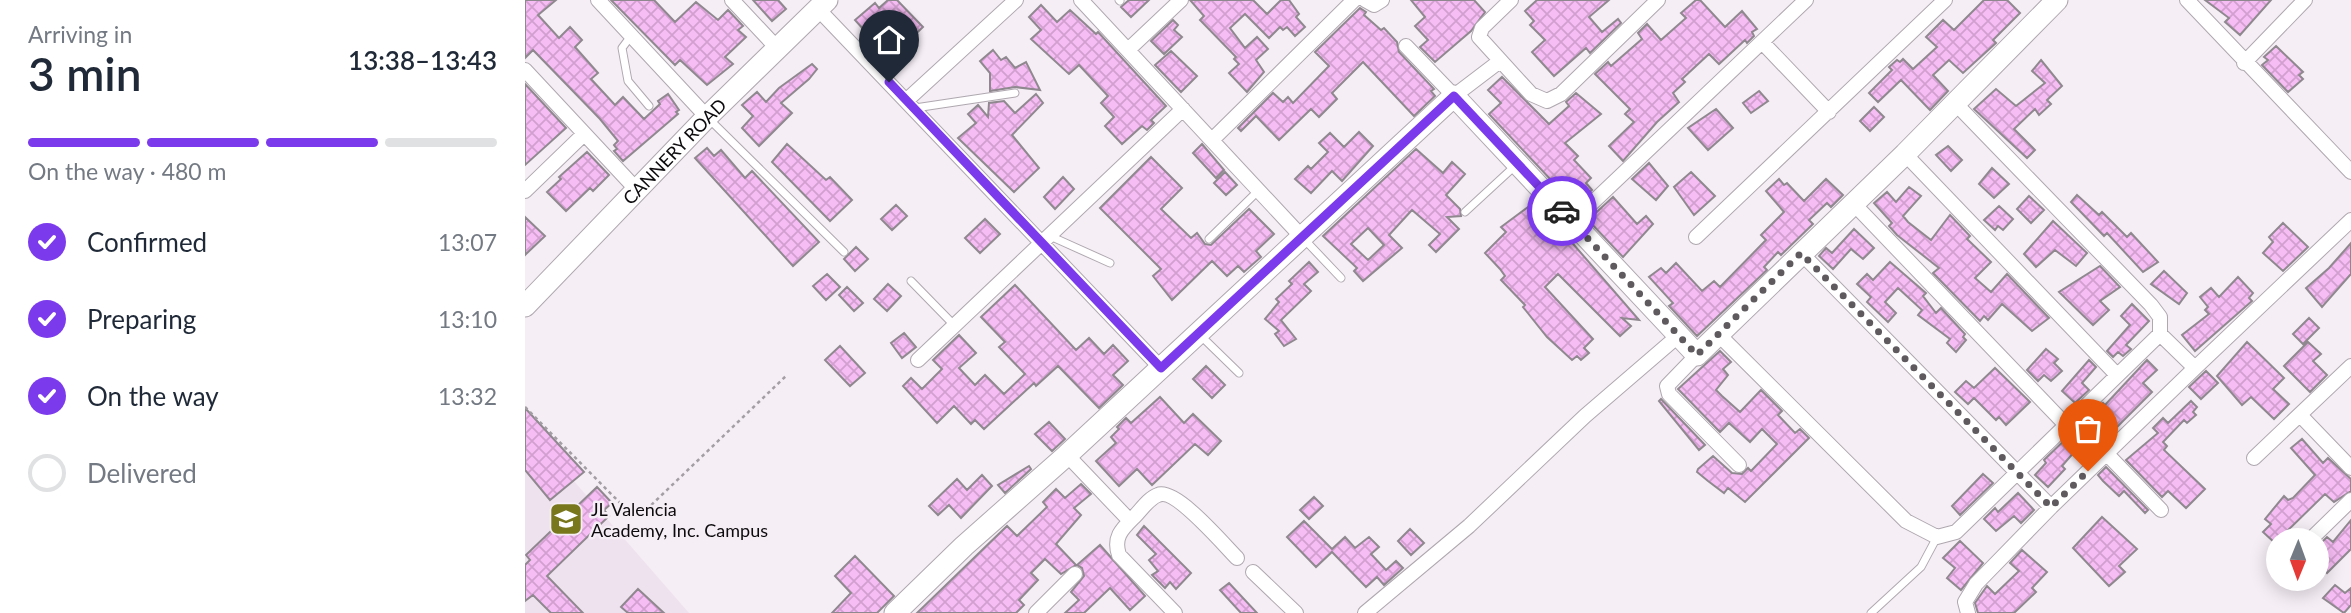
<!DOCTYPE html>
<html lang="en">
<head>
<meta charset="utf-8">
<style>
  body { margin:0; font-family:Lato,sans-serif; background:#f6f6f7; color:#1f2937; height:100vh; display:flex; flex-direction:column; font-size:26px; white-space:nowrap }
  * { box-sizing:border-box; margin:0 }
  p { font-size:23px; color:#747a83 }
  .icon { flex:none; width:38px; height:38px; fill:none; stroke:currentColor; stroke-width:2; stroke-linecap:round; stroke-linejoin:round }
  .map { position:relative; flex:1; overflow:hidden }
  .drawer { display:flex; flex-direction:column; background:#fff; width:525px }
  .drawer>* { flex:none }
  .needle { width:46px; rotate:181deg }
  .tools { position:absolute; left:1741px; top:528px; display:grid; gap:14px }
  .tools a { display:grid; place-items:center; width:63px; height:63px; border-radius:50%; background:#fff; box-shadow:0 4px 18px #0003; font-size:35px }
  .pin { position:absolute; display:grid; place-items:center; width:60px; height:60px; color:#fff; margin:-72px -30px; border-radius:50% 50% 50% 0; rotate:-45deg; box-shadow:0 0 7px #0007 }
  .pin .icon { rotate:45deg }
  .courier { position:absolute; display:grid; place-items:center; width:70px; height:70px; margin:-35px; border:5px solid #7c3aed; border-radius:50%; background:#fff; color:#222; box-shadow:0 2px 9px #0007 }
  .overview em { font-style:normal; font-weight:600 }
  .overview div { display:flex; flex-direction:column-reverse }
  .overview { display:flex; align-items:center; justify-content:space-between; height:119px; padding:0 28px }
  h1 { font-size:46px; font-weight:600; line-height:52px }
  .bar { display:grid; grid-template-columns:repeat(4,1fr); gap:10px 7px; align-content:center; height:84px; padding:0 28px }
  .bar i { height:9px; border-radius:5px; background:#e0e1e3 }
  .bar .active { background:#7c3aed }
  .bar p { grid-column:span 4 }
  ol { padding:0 28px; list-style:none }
  li { display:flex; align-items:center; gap:21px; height:77px }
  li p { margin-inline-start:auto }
  li .icon { padding:7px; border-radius:50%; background:#7c3aed; color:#fff; stroke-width:4 }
  li:last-child { color:#747a83 }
  li i { width:38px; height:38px; border:4px solid #e0e1e3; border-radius:50% }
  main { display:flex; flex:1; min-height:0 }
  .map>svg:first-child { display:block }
  .built { fill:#efe2ef }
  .building { fill:url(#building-cross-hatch); stroke:#8f898f; stroke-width:2; fill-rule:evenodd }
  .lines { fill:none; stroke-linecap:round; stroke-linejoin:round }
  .lane-casing { stroke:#afa8af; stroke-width:9 }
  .street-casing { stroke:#afa8af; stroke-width:16 }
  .secondary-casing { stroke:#afa8af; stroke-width:23 }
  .path { stroke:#a39ea3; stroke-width:2.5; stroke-dasharray:3.5 3.5; stroke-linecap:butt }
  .lane { stroke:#fff; stroke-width:7 }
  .street { stroke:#fff; stroke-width:14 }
  .secondary { stroke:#fff; stroke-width:21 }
  .done { stroke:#5e5a5e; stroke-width:7; stroke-dasharray:0 12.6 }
  .route { stroke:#7c3aed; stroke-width:9 }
  .labels { text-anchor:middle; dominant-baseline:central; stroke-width:5; stroke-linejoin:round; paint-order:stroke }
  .street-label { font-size:18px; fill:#0d0b0d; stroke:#f5eef5 }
  .poi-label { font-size:18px; fill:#0d0b0d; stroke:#f5eef5; text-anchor:start }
</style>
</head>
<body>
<main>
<section class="drawer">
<div class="overview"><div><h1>3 min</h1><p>Arriving in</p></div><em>13:38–13:43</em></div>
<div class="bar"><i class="active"></i><i class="active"></i><i class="active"></i><i></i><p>On the way · 480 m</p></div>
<ol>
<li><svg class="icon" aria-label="check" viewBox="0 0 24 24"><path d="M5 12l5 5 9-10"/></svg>Confirmed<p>13:07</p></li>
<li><svg class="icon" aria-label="check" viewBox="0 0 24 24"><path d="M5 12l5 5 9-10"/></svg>Preparing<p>13:10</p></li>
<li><svg class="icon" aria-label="check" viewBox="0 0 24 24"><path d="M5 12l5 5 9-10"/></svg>On the way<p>13:32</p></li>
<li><i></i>Delivered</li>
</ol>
</section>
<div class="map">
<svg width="1826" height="613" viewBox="0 0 1826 613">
  <defs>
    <pattern id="building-cross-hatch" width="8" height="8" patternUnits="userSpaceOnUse" patternTransform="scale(1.75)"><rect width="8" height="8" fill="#f6bcf4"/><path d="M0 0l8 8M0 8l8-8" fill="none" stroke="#d2a0d0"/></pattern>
  </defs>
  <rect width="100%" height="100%" fill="#f5eef5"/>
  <path class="built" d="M0 425 164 613H0Z"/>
  <path class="building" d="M0 0H31L13 15 34 38 45 27 57 40 50 47 73 73 66 79 90 105 98 97 119 119 135 104 133 101 143 94 154 110 151 112 153 114 98 161 89 151 92 149 89 145 93 141 75 119 8 50 0 58Z
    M86 0H129L150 22 171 2 193 20 203 10 218 26 213 30 221 37 200 57 208 64 182 85 155 60 150 65Z
    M228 0H253L261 9 247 21Z
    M363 0H372L398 27 379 45 372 38 357 50 330 20 350 3 354 8Z
    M604 0H624L606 17 596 7Z
    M665 0H728L742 14 756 0H764L774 14 771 17 780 27 770 36 762 27 758 30 755 27 744 38 720 14 705 28 720 48 732 37 743 49 731 60 739 72 722 92 704 73 714 64 709 59 711 57 675 20 679 16Z
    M886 0H949L960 12 946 31 910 62 895 47 903 40 890 26 900 17Z
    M1012 0H1084L1064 17 1077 32 1093 19 1096 23 1065 53 1061 48 1029 76 1007 52 1020 40 1005 25 1009 21 1000 11Z
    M1171 0H1175L1200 27 1217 11 1232 29 1227 32 1229 36 1222 43 1220 40 1194 64 1184 54 1157 79 1160 82 1148 93 1154 102 1132 122 1098 161 1084 146 1109 122 1100 114 1105 109 1070 74 1083 62 1086 66 1117 39 1113 33 1122 24 1136 40 1161 18 1156 13Z
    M1459 0H1482L1495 13 1468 40 1471 43 1438 73 1424 60 1408 75 1423 91 1405 110 1376 80 1353 102 1344 93 1367 70 1364 67 1372 60 1375 62 1378 59 1388 69 1412 47 1401 37 1418 20 1429 30Z
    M1680 0H1746L1715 35 1700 22 1704 18Z
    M516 5 532 22 545 10 571 34 573 32 641 106 626 120 629 123 622 130 617 126 597 144 580 126 589 117 576 103 583 96 554 65 544 74 506 39 516 30 504 17Z
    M835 8 841 12 839 15 856 30 859 28 872 42 874 52 909 89 906 91 910 96 889 116 838 62 807 93 812 99 794 117 786 109 754 140 731 116 716 131 713 128 748 93 758 102 763 97 768 103 804 66 790 52Z
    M648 20 653 25 649 30 657 37 639 54 626 41Z
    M1751 46 1778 72 1774 75 1778 79 1763 92 1737 65 1743 60 1739 57Z
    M468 50 476 60 481 57 490 68 501 62 515 90 490 87 465 91V73L455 61Z
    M646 51 672 76 656 92 630 65Z
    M1516 60 1537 86 1522 100 1526 104 1514 115 1510 109 1489 129 1510 150 1502 158 1449 109 1471 89 1491 106 1520 83 1507 71Z
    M287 64 292 69 284 79 256 103 267 113 234 146 217 128 228 116 217 105 232 92 241 102 254 88Z
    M977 77 1024 124 1044 106 1041 102 1051 93 1076 114 1040 143 1053 156 1049 160 1066 178 1061 183 1067 190 1050 206 1051 202 1027 181 964 114 976 103 963 90Z
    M0 84 41 128 0 165Z
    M1234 91 1243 101 1226 113 1218 103Z
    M511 94 518 103 487 135 514 168 489 192 433 138 451 123 443 114 453 105 463 117 464 103 479 101 490 113Z
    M1349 107 1359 117 1345 131 1335 121Z
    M1191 109 1208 128 1183 150 1163 128Z
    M834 132 848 146 817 181 807 171 786 193 770 179 783 166 786 169 803 152 794 143 805 133 819 147Z
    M262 144 301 180 305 177 327 200 305 221 247 162Z
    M677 144 699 170 691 178 668 153Z
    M1423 146 1437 160 1426 171 1411 155Z
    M182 148 189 156 196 150 220 178 227 171 294 242 268 266 170 158Z
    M891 149 918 173 927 162 940 174 921 195 935 209 936 216 922 217 934 229 911 252 904 245 915 234 887 210 864 235 877 248 838 281 829 271 832 268 798 236ZM843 228 859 245 843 260 826 244Z
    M62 152 84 175 68 191 65 188 41 211 22 192 36 179 34 177Z
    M626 157 657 188 636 209 666 238 672 233 680 244 686 245 724 209 749 234 731 251 736 257 719 272 713 266 702 276 687 261 647 300 628 276 636 269 575 208Z
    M1124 163 1143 186 1131 200 1107 179Z
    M1467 168 1484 184 1469 198 1454 184Z
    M700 172 712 185 701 195 689 183Z
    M1166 172 1190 196 1169 215 1149 187Z
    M538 177 549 189 530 209 519 197Z
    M1254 179 1259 185 1262 183 1279 201 1301 179 1318 195 1306 207 1302 203 1284 220 1288 224 1256 255 1253 252 1239 267 1242 270 1172 336 1144 306 1148 303 1124 277 1136 268 1141 273 1151 263 1177 291 1189 281 1195 287 1241 240 1236 235 1259 212 1241 191Z
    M1384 187 1396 196 1378 216 1383 222 1406 240 1425 215 1445 236 1442 239 1466 262 1450 278 1466 292 1482 274 1524 318 1507 331 1477 304 1463 320 1459 316 1455 321 1408 273 1414 268 1372 235 1364 226 1367 223 1349 203 1362 192 1371 202Z
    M1552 195 1574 215 1577 212 1602 237 1606 233 1633 262 1618 272 1582 233 1579 236 1546 202Z
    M1504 196 1519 210 1506 223 1492 209Z
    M1088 197 1112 224 1121 216 1128 224 1098 257 1063 220Z
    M371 205 382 216 367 230 356 219Z
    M1474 206 1488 219 1478 230 1473 226 1470 230 1459 220Z
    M1003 207 1023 230 1030 223 1114 320 1097 318 1106 326 1095 336 1033 274 1020 287 1068 339 1059 348 1064 353 1056 360 1052 356 1047 360 1022 337 998 307 1000 305 976 280 980 276 975 269 960 253 981 232 976 227Z
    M0 217 20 236 0 255Z
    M460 219 475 234 455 253 440 238Z
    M1528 221 1562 253 1551 266 1530 250 1511 267 1499 254Z
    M1758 223 1783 247 1758 271 1738 253 1748 242 1744 237Z
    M1329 229 1349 248 1338 259 1326 249 1308 269 1294 256 1301 248 1307 253Z
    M1826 243V274L1797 307 1781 288 1804 268Z
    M331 247 343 259 330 271 319 259Z
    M784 262 793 272 779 284 786 291 756 320 771 339 759 346 750 334 754 331 740 319 754 302 751 299 767 284 764 281Z
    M1365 262 1401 293 1398 296 1411 313 1416 308 1440 334 1438 337 1441 340 1431 352 1422 343 1425 339 1393 315 1397 310 1373 288 1360 302 1371 313 1363 322 1342 302 1346 297 1332 284 1342 274 1348 280Z
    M1575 266 1595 287 1575 301 1584 310 1568 325 1534 292Z
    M1639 271 1662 293 1654 304 1626 284Z
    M302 274 315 287 301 300 288 286Z
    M1713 277 1728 293 1724 298 1727 301 1670 351 1657 335 1684 314 1680 310 1683 307 1675 297 1686 288 1694 297Z
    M363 284 376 296 362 311 349 299Z
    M490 285 551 350 564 338 579 354 588 345 603 361 588 375 598 385 574 408 533 366 511 386 509 383 459 429 450 420 446 424 429 406 412 423 378 386 386 378 397 389 417 369 408 360 434 335 451 353 434 368 450 385 460 375 479 394 500 374 474 347 480 342 456 317Z
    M322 287 338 303 329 311 314 295Z
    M1607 304 1624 321 1601 345 1606 349 1598 356 1593 352 1588 357 1582 351 1605 325 1596 316Z
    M1784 318 1794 328 1778 344 1768 334Z
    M379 333 391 347 377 358 366 343Z
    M1722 342 1759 378 1748 389 1764 404 1749 419 1726 397 1717 405 1692 376Z
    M1783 342 1796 354 1788 361 1802 375 1785 392 1759 366Z
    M315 346 340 373 325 386 300 360Z
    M1521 349 1533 359 1529 363 1537 371 1526 381 1519 375 1513 381 1502 370Z
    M1195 351 1206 362 1198 369 1203 375 1191 390 1197 396 1215 412 1236 390 1257 411 1253 415 1270 433 1275 429 1284 438 1220 502 1203 488 1199 493 1183 481 1172 472 1173 469 1188 456 1207 473 1217 474 1223 468 1226 471 1252 444 1237 429 1225 442 1204 423 1195 432 1153 389Z
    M1564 360 1571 367 1557 383 1564 390 1550 403 1537 391Z
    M1622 360 1632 370 1618 383 1627 392 1583 436 1577 430 1562 446 1567 451 1559 460 1550 451 1537 466 1540 469 1523 487 1510 475 1521 463 1519 460 1578 403 1580 405Z
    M681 366 700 385 687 398 668 379Z
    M1470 368 1505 402 1481 425 1474 417 1471 420 1449 398 1443 404 1430 392 1441 381 1449 388Z
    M1681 371 1693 383 1676 399 1664 387Z
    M635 397 659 423 668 414 696 441 683 455 670 444 627 485 612 469 594 486 571 461 591 443 586 437 594 429 592 427 601 418 606 423Z
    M1136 399 1180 445 1174 450 1134 401Z
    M1666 401 1672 407 1668 412 1671 415 1662 423 1659 420 1638 442 1642 446 1639 450 1680 489 1661 508 1643 491 1637 497 1601 460 1633 433 1628 428 1638 418 1643 423Z
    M0 408 59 472 25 500 0 470Z
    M524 422 540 439 527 451 510 434Z
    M1777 439 1798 463 1803 458 1826 479V491L1809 502 1800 494 1750 543 1738 532 1746 524 1740 519 1759 496 1763 500 1768 498 1790 475 1766 448Z
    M504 466 506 469 480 493 473 485Z
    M1581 467 1623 510 1620 513 1599 491 1594 496 1578 481 1573 475Z
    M1458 474 1468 483 1435 515 1427 506Z
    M457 475 467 486 436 518 424 505 413 515 404 506 432 479 442 490Z
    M556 484 566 494 549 508 556 515 531 544 551 565 536 574 520 559 506 573 513 580 494 600 499 605 491 613H392L482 526 492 536 522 507 518 502 531 489 540 498Z
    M72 487 87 503 79 510 84 516 22 576 58 613H26L8 595 0 601V565L5 560 1 555Z
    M1493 493 1509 510 1496 523 1489 516 1471 531 1459 519 1470 508 1473 512Z
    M789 497 798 506 784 519 775 510Z
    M1577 517 1612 549 1594 566 1600 572 1584 586 1548 548Z
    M1826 520V549L1802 573 1797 568 1792 573V547L1802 537 1808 542Z
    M779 521 807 549 820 537 830 548 844 537 854 547 846 554 861 570 871 561 878 568 859 585 852 577 841 587 807 552 791 567 762 537Z
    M619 526 666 573 651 589 645 582 640 588 627 575 633 571 624 560 631 554 612 535Z
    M885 529 899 543 886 555 873 541Z
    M1435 541 1458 563 1436 590 1422 578 1430 568 1418 558Z
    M575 545 620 596 605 610 585 588 559 613H540L554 600 546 592 559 576 557 568 552 565Z
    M1497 550 1522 572 1507 588 1511 592 1489 613H1453L1450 603 1462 586 1470 594 1494 571 1485 563Z
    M330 556 369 596 352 613H307L326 593 310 576Z
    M704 583 732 613H716L695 590Z
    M1810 585 1820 593 1826 588V605L1819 613 1798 598Z
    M113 589 139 613H103L96 607Z"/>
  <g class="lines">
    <defs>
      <path id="lane" d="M594 0 595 1
        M106 36 97 48 103 81 124 106
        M390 108 490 93
        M183 118 319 252
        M940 212 991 165
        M525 236 585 263
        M778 238 816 278
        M684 239 733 191
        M386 281 429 325
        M676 336 714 373
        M1346 613 1396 567 1412 537"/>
      <path id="street" d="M73 0 182 117
        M207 0 252 48
        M556 0 776 236
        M840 0 849 5 857 0
        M986 0 957 28 954 37 1006 94 1022 101 1036 94 1133 0
        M1662 0 1826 172
        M293 9 636 368
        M1237 42 1304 112
        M881 46 929 96 975 61
        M604 49 656 0
        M1719 63 1780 0
        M0 70 111 189
        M382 100 491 0
        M687 140 829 0
        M1380 154 1591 374
        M0 191 59 134
        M1329 204 1540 424
        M1047 222 1281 0
        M1171 237 1420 0
        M1276 253 1526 507 1451 584 1440 602 1443 613
        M1635 334 1670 368 1826 220
        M1194 335 1381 521 1412 537 1431 532 1635 334V317L1626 305 1430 103
        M1172 355 1142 386 1144 394 1214 465
        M393 360 658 109
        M1775 415 1826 468
        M1582 454 1636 510
        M542 455 605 521
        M1729 458 1826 366
        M1526 507 1670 368
        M1784 541 1826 500
        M728 572 771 613
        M511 613 550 574
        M650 613 594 555C588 537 597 529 609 517 616 510 624 498 633 495 650 487 699 545 712 558
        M840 613 944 526 1060 416 1153 336"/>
      <g id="secondary">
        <path id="s1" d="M0 306 182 117 302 0"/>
        <path d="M370 613 439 546 542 455 929 96 1172 355 1380 154 1532 0"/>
      </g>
    </defs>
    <use href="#lane" class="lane-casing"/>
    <use href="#street" class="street-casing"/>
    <use href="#secondary" class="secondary-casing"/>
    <path class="path" d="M0 407 108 516 120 511 262 375"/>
    <use href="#lane" class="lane"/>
    <use href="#street" class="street"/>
    <use href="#secondary" class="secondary"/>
  </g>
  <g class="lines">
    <path class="done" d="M1037 211 1172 355 1276 253 1526 507 1563 471"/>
    <path class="route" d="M364 82 636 368 929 96 1037 211"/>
  </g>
  <defs>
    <symbol id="school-square" viewBox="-11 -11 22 22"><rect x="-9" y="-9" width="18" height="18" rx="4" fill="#78771d" stroke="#f5eef5"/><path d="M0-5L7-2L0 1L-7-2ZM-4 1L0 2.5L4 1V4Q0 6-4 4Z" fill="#fff"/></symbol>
  </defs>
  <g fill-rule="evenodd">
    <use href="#school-square" x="22" y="500" width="38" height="38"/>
  </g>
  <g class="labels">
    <g class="street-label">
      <text stroke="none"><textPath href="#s1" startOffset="215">CANNERY ROAD</textPath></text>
    </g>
    <g class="poi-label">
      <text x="66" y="509">JL Valencia<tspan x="66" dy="21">Academy, Inc. Campus</tspan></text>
    </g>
  </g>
</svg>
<div class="tools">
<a><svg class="needle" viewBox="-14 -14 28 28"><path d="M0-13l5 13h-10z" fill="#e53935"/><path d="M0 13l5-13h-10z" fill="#747a83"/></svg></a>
</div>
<div class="pin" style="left:1563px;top:471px;background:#ea580c"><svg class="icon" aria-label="bag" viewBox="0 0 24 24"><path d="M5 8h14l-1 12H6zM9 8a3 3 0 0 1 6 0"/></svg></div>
<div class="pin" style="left:364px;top:82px;background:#1f2937"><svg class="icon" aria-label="home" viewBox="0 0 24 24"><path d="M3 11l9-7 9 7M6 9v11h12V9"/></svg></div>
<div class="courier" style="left:1037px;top:211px"><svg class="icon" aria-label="car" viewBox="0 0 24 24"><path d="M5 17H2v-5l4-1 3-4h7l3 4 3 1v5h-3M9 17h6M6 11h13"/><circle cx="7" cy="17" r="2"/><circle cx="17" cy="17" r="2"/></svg></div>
</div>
</main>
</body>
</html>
